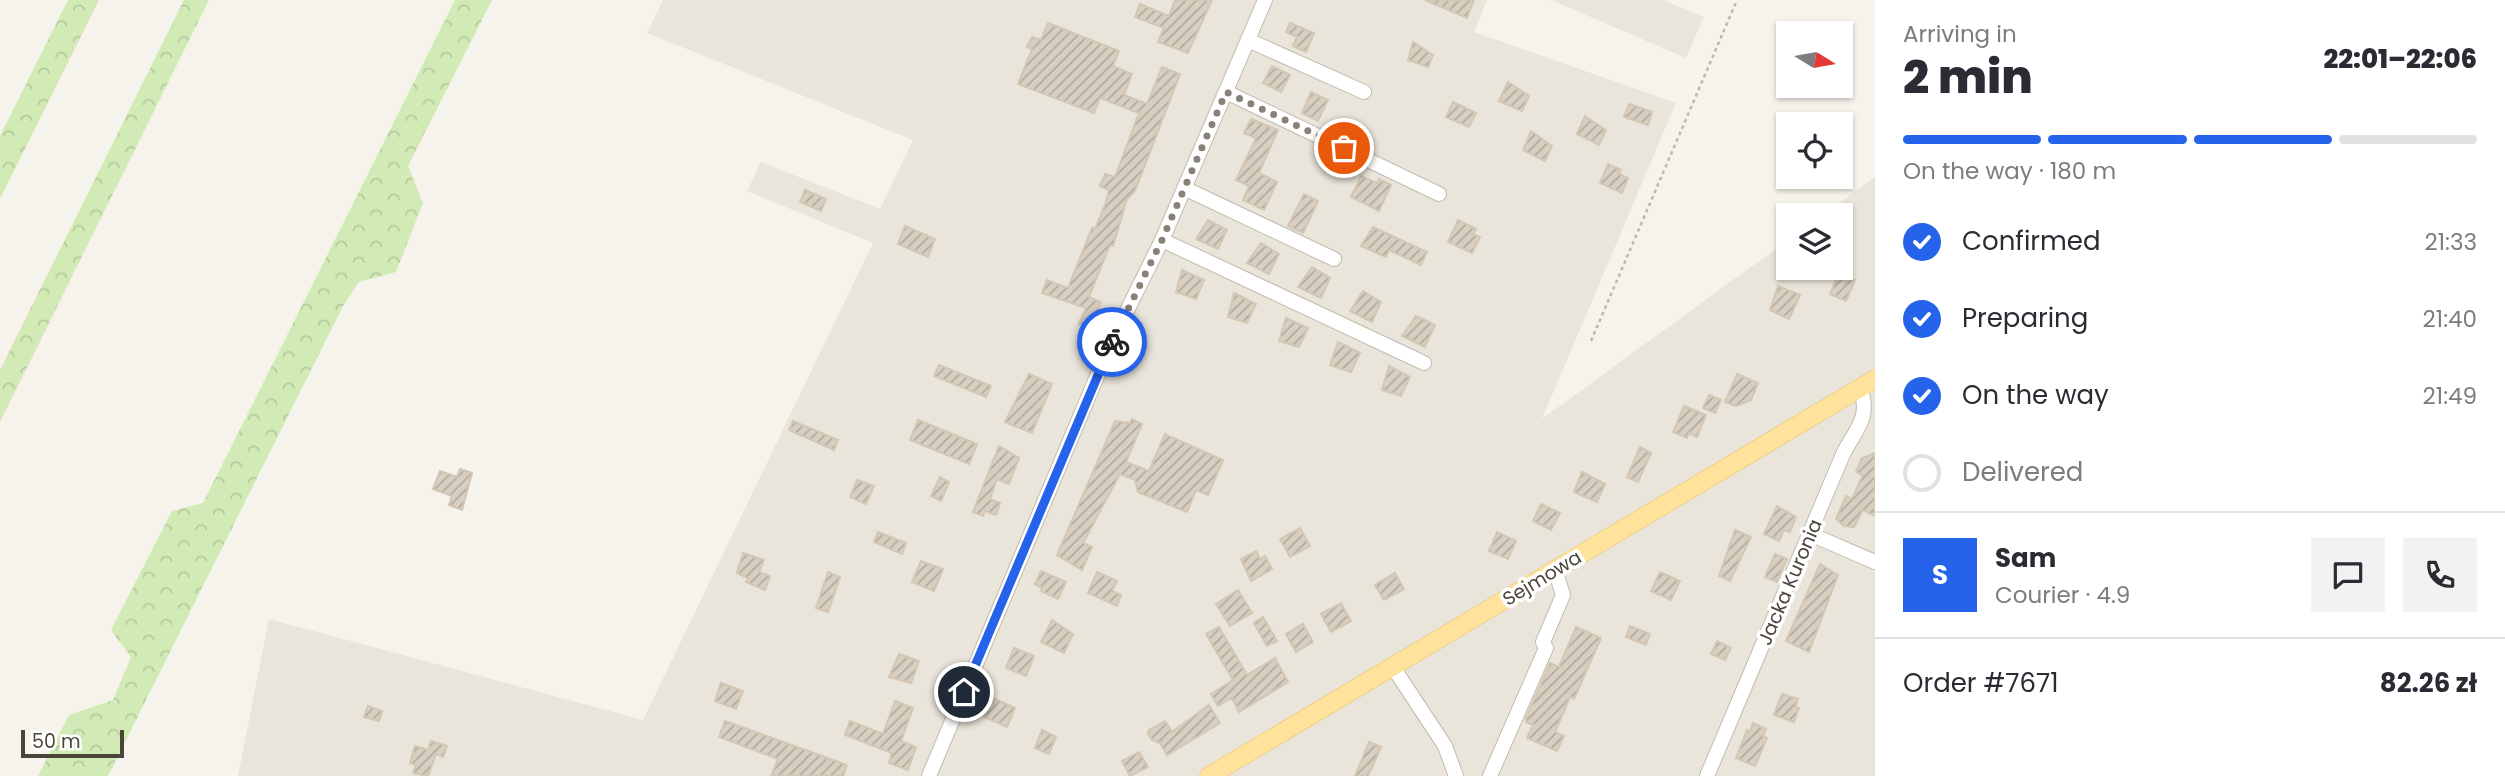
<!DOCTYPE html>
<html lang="en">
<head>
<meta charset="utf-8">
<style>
  body { margin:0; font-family:Poppins,sans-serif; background:#f2f2f3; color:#2b2b33; height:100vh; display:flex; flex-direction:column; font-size:26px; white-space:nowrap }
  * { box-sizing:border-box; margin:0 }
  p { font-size:23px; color:#7c7c81 }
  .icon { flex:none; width:38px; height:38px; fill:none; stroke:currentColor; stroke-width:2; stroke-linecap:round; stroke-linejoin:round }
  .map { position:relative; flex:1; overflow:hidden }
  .panel { display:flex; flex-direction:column; background:#fff; width:630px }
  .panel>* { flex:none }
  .needle { width:46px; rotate:101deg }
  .buttons { position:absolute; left:1776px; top:21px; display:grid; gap:14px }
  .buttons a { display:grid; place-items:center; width:77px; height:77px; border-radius:0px; background:#fff; box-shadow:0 2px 5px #0004; font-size:35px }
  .scale { position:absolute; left:21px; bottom:18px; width:103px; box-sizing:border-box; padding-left:7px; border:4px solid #4b4439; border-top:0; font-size:19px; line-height:24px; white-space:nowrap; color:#4b4439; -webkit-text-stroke:5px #fff; paint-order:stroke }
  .pin { position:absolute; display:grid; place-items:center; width:60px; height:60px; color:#fff; margin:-30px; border:4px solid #fff; border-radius:50%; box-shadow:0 2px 7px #0007 }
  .courier { position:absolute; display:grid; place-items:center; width:70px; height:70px; margin:-35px; border:5px solid #2563eb; border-radius:50%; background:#fff; color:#222; box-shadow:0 2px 9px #0007 }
  .headline em { font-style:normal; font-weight:800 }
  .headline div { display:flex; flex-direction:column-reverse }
  .headline { display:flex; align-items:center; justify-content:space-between; height:119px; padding:0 28px }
  h1 { font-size:46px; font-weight:800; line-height:52px }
  .bar { display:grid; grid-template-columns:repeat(4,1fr); gap:10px 7px; align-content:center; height:84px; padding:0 28px }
  .bar i { height:9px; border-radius:5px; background:#e1e1e2 }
  .bar .current { background:#2563eb }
  .bar p { grid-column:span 4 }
  .line { display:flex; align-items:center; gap:18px; padding:0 28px; border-top:2px solid #e1e1e2 }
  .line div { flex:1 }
  .round { display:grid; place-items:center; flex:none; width:74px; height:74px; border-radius:0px; background:#f2f2f3 }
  ol { padding:0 28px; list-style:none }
  li { display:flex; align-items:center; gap:21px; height:77px }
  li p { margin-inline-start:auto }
  li .icon { padding:7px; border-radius:50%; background:#2563eb; color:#fff; stroke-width:4 }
  li:last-child { color:#7c7c81 }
  li i { width:38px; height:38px; border:4px solid #e1e1e2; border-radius:50% }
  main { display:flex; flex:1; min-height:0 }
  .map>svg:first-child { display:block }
  .residential { fill:#eae5da }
  .forest { fill:url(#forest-crowns) }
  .building { fill:url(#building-hatch); stroke:#d3c7b4; stroke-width:2 }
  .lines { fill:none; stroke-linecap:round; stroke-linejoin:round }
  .minor-casing { stroke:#c2bbae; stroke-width:16 }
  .major-casing { stroke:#e6c16a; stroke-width:19 }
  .path { stroke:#c4b79f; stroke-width:2.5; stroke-dasharray:3.5 3.5; stroke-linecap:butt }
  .minor { stroke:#fff; stroke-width:14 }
  .major { stroke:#ffe39c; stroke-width:18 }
  .done { stroke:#878178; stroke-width:7; stroke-dasharray:0 12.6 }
  .route { stroke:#2563eb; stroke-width:9 }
  .labels { text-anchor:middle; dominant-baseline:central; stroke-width:7; stroke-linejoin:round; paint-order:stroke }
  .street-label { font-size:19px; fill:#4b4439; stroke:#fff }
</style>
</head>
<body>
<main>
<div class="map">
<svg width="1875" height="776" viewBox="0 0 1875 776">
  <defs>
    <pattern id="forest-crowns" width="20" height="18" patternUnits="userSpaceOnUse" patternTransform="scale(1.75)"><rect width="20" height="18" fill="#d2eab5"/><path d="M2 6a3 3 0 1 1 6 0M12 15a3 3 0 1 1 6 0" fill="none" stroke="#b6ca9c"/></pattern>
    <pattern id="building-hatch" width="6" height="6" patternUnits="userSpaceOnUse" patternTransform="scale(1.75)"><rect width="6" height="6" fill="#d8cfc1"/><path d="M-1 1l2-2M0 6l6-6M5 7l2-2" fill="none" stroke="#b1aa9e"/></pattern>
  </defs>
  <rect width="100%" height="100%" fill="#f6f3ec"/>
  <path class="residential" d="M663 0H1487L1474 32 1676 103 1542 419 1788 240V268H1841V215H1822L1875 177V776H238L269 619 643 720 873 243 747 191 761 162 880 209 913 140 647 33Z
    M1551 0H1663L1704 17 1686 58Z"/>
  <path class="forest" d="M68 0H99L0 199V136Z
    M184 0H209L0 422V370Z
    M455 0H492L408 166 423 203 396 272 359 282 343 306 108 776H38L69 715 113 700 131 657 111 630 172 511 203 503Z"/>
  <path class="building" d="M1175 0H1212L1188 53 1158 42 1164 28 1135 17 1140 4 1169 16Z
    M1425 0H1474L1467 18Z
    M1048 23 1119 51 1113 66 1132 74 1124 95 1147 104 1162 67 1180 74 1135 191 1127 199 1113 246 1110 245 1089 297 1101 302 1090 329 1079 324 1086 308 1042 293 1047 280 1068 288 1092 228 1095 229 1105 205 1109 190 1100 186 1105 174 1115 177 1139 113 1100 98 1094 113 1018 84 1032 49 1027 47 1032 37 1041 40Z
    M1290 23 1314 33 1306 52 1293 46 1297 37 1286 32Z
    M1413 42 1433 55 1428 67 1408 60Z
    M1272 66 1290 75 1281 92 1263 83Z
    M1508 82 1529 96 1522 111 1499 101Z
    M1311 92 1328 100 1318 121 1302 113Z
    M1453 102 1476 113 1469 127 1446 117Z
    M1629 104 1652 112 1648 125 1624 117Z
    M1585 116 1606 130 1599 145 1577 134Z
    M1251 119 1278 130 1259 173 1277 182 1264 210 1243 200 1249 186 1236 180 1256 138 1244 133Z
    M1531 131 1552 146 1545 161 1523 150Z
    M1608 164 1621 170 1619 174 1628 178 1622 193 1600 183Z
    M1361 176 1377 183 1379 179 1391 185 1379 211 1351 197Z
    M805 190 826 199 821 211 800 202Z
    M1304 194 1318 201 1303 233 1288 226Z
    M1208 220 1227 230 1218 249 1196 239Z
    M1458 220 1476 229 1473 234 1480 237 1472 253 1448 242Z
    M905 226 935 239 928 257 898 244Z
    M1373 227 1427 252 1421 265 1389 250 1386 257 1361 246Z
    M1261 243 1279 254 1269 274 1247 263Z
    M1312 267 1330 278 1321 298 1298 287Z
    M1182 270 1204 280 1196 299 1176 292Z
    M1839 273 1855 280 1846 301 1830 294Z
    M1778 286 1800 295 1789 319 1770 310Z
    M1363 291 1381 302 1372 322 1350 311Z
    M1234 293 1256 304 1247 323 1228 317Z
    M1416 316 1435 325 1425 347 1402 336Z
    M1286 318 1308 328 1299 347 1279 341Z
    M1338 342 1360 353 1351 372 1330 365Z
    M939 365 991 386 986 397 934 376Z
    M1389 366 1410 377 1401 396 1382 390Z
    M1029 374 1052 384 1032 433 1005 422Z
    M1737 374 1758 383 1751 400 1736 406 1725 402Z
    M1709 395 1721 400 1715 413 1703 408Z
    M1684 406 1706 415 1697 437 1689 433 1687 438 1673 432Z
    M1132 419 1142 424 1126 462 1149 471 1165 434 1223 460 1208 495 1196 490 1187 512 1138 492 1135 480 1120 474 1083 543 1092 547 1082 570 1057 555 1115 421 1130 423Z
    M918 420 977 444 969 464 910 440Z
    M793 421 838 440 834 450 789 430Z
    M999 446 1019 458 1009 484 997 479 990 499 1000 503 996 515 985 511 983 516 973 512Z
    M1640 447 1651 453 1638 482 1627 477Z
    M1875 453V516L1863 510 1854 527 1844 526 1836 519 1846 496 1852 499 1863 475 1856 472 1862 458Z
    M460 469 472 473 462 510 449 505 452 496 433 489 440 471 457 477Z
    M1582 472 1605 484 1597 502 1574 492Z
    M940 477 949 482 941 501 931 496Z
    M857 480 874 486 866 504 850 497Z
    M1541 504 1560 513 1551 530 1533 521Z
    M1777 506 1796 517 1790 532 1784 530 1779 541 1764 534Z
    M1300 528 1310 546 1290 557 1280 539Z
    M1735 530 1751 537 1730 581 1719 576Z
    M878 532 906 543 902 554 874 542Z
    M1497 532 1516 541 1508 559 1489 551Z
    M1256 551 1260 559 1265 556 1272 569 1251 581 1241 559Z
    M743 553 764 560 759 572 770 576 765 590 746 582 748 578 737 573Z
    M1775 554 1787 559 1777 582 1765 577Z
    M921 561 943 569 934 591 912 582Z
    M1820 564 1838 575 1809 652 1786 641Z
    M1041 571 1066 582 1058 599 1041 591 1042 588 1035 584Z
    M828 572 840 577 828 612 816 608Z
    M1097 572 1117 581 1112 591 1121 595 1117 606 1088 593Z
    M1660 572 1680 581 1671 600 1651 591Z
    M1395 573 1404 589 1384 600 1375 585Z
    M1238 590 1252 613 1230 626 1216 604Z
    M1341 603 1351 621 1331 632 1321 614Z
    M1263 617 1277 641 1267 646 1254 623Z
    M1052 620 1073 634 1064 653 1041 642Z
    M1303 624 1313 642 1296 652 1286 634Z
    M1630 626 1650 634 1646 645 1626 637Z
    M1219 627 1247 675 1275 658 1288 682 1239 712 1232 698 1218 706 1211 694 1233 680 1206 634Z
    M1576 627 1601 638 1574 699 1570 697 1555 732 1564 736 1557 751 1527 738 1533 725 1526 722V718L1550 663 1559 667Z
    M1717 641 1731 648 1725 660 1711 654Z
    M1014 648 1034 656 1026 676 1006 668Z
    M899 654 919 661 911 683 889 677Z
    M721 683 743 691 736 709 715 701Z
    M1782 694 1798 699 1795 707 1799 708 1794 722 1774 715Z
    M993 698 1015 708 1007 727 984 717Z
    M895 701 913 708 901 741 916 747 908 770 889 763 892 753 845 735 850 721 883 734Z
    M1209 705 1220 723 1167 755 1160 743 1152 740 1148 734 1149 730 1165 721 1172 732Z
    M368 706 382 711 379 721 364 717Z
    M725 721 847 765 843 776H771L778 759 719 737Z
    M1753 723 1766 729 1763 736 1767 738 1755 766 1736 758 1747 730 1750 732Z
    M1042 730 1056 737 1049 754 1035 748Z
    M431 741 447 746 443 757 436 754 428 776 413 773 416 765 410 763 415 746 428 750Z
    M1369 742 1381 747 1368 776H1355Z
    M1139 752 1148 767 1130 776 1122 761Z"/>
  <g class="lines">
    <defs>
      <path id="minor" d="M1248 40 1364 92
        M1226 92 1439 194
        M1184 188 1334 259
        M1162 240 1424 363
        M1810 534 1875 562
        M1393 667 1445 746 1456 776
        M929 776 1111 343 1162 240 1265 0
        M1490 776 1546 648 1543 642 1563 595 1555 570
        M1707 776 1844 452C1857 428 1871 416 1860 388"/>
      <path id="major" d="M1209 776 1875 379"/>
    </defs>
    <use href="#minor" class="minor-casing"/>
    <use href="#major" class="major-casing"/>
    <path class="path" d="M1591 341 1737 0"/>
    <use href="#minor" class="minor"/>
    <use href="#major" class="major"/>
  </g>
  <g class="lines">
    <path class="done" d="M1112 342 1162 240 1226 92 1344 148"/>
    <path class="route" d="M964 692 1112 342"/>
  </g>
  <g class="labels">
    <g class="street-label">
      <text transform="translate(1542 578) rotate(-31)">Sejmowa</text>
      <text transform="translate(1790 582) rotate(-67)">Jacka Kuronia</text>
    </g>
  </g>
</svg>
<div class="buttons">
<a><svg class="needle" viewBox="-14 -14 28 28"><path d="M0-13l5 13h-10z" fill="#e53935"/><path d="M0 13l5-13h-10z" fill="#7c7c81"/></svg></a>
<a><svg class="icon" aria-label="locate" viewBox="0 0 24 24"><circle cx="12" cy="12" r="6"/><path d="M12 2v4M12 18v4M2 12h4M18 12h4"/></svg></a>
<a><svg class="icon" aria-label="layers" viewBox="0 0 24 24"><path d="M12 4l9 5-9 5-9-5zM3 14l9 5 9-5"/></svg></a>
</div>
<div class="scale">50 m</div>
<div class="pin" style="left:1344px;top:148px;background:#ea580c"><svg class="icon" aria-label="bag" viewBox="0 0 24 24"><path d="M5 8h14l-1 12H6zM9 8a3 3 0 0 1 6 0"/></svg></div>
<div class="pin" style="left:964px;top:692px;background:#1f2937"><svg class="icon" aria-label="home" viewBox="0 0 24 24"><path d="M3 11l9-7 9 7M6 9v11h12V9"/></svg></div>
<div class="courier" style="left:1112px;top:342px"><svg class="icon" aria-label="bike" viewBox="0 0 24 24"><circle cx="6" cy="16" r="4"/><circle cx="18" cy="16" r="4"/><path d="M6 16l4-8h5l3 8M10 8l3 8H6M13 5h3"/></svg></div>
</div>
<section class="panel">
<div class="headline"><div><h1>2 min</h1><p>Arriving in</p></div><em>22:01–22:06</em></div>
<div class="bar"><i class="current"></i><i class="current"></i><i class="current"></i><i></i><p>On the way · 180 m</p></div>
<ol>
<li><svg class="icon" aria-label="check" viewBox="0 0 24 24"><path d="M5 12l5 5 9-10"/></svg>Confirmed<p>21:33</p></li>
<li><svg class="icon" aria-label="check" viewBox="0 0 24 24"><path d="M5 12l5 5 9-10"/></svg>Preparing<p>21:40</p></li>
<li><svg class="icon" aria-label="check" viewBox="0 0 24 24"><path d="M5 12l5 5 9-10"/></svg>On the way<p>21:49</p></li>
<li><i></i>Delivered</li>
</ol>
<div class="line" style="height:126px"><b class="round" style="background:#2563eb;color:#fff">S</b><div><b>Sam</b><p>Courier · 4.9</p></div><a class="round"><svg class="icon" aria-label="chat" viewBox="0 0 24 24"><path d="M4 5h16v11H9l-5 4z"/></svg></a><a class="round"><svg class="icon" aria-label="phone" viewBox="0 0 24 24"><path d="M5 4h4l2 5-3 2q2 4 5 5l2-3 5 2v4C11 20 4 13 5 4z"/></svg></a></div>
<div class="line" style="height:91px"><div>Order #7671</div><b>82.26 zł</b></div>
</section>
</main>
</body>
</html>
